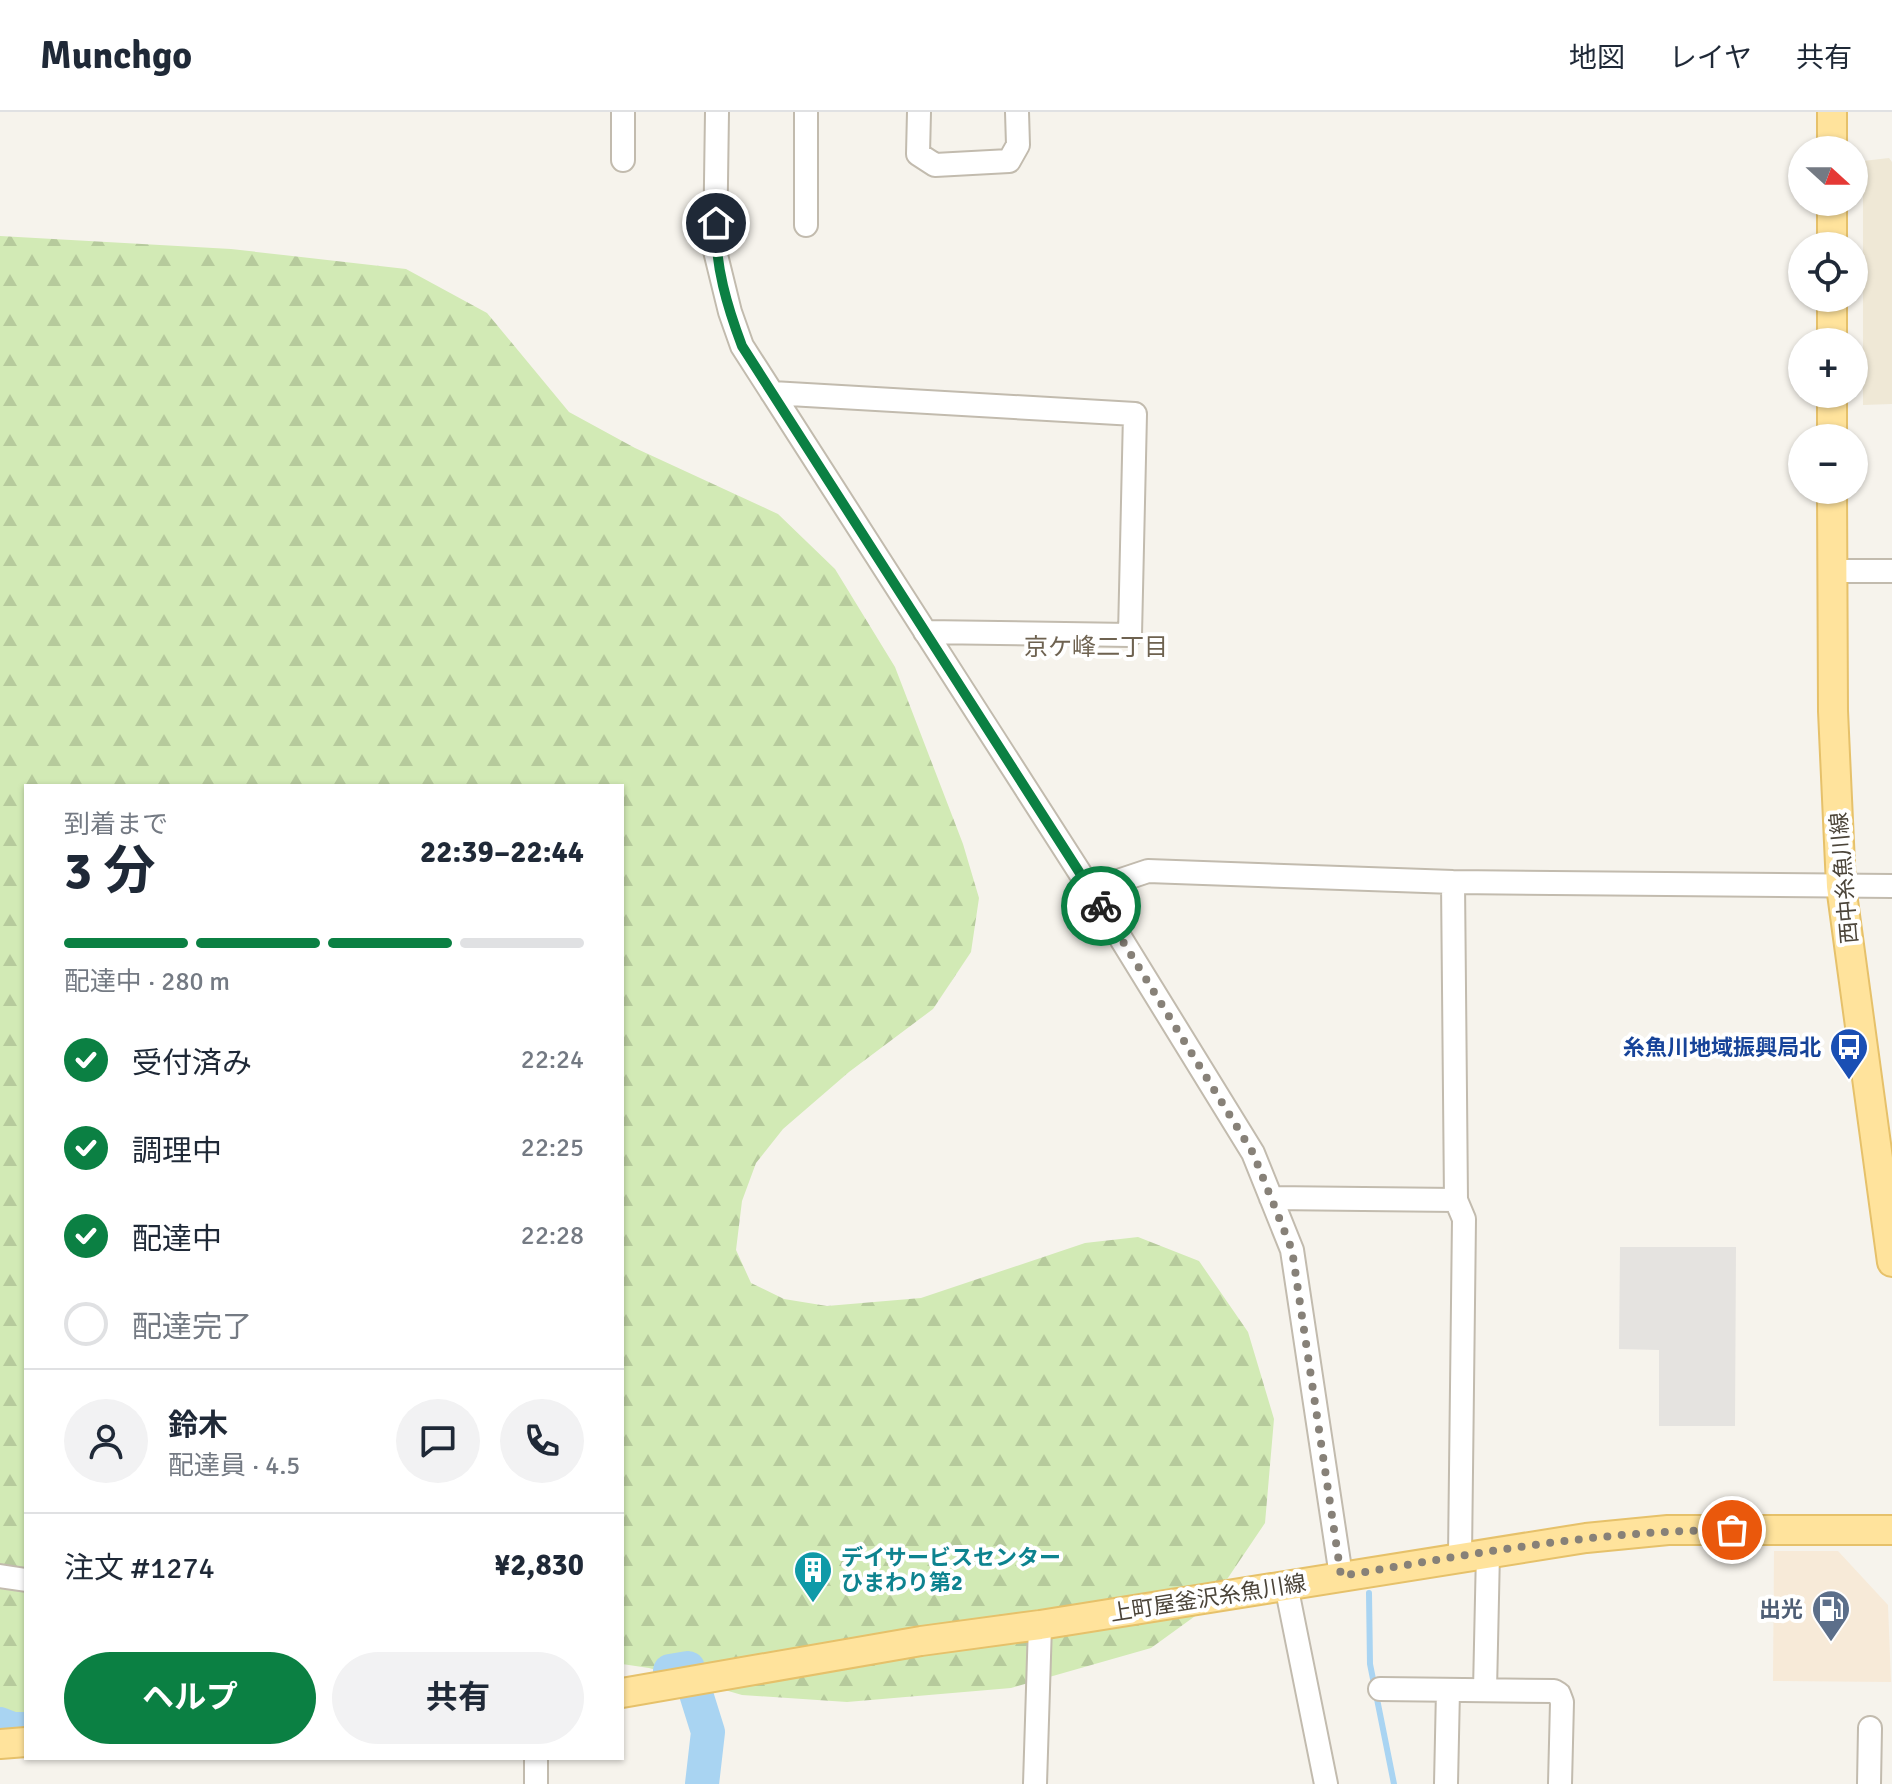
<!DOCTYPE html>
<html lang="ja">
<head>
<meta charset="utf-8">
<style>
  body { margin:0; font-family:Signika,"Noto Sans JP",sans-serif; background:#f2f2f3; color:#1f2937; height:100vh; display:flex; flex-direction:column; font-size:30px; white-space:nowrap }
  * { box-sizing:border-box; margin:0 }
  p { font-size:26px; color:#747a83 }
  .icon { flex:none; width:44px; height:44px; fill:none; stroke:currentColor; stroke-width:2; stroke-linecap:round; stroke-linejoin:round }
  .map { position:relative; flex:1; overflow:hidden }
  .sheet { position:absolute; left:24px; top:672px; width:600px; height:976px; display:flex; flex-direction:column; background:#fff; border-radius:0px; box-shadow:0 2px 6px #0004 }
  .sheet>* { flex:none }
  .needle { width:52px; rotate:111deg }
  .fabs { position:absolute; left:1788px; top:24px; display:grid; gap:16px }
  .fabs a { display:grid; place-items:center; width:80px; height:80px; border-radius:50%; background:#fff; box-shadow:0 2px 6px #0004; font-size:40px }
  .pin { position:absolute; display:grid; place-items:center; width:68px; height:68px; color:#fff; margin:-34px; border:4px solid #fff; border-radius:50%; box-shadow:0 2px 8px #0007 }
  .courier { position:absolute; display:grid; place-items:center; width:80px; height:80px; margin:-40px; border:6px solid #0b8043; border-radius:50%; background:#fff; color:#222; box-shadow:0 2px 10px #0007 }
  .headline em { font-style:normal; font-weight:700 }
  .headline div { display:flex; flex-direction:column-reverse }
  .headline { display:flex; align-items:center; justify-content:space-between; height:136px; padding:0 40px }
  h1 { font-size:52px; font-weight:700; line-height:60px }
  .bar { display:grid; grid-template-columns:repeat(4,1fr); gap:12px 8px; align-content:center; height:96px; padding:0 40px }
  .bar i { height:10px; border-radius:6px; background:#e0e1e3 }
  .bar .on { background:#0b8043 }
  .bar p { grid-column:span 4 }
  .line { display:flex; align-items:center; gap:20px; padding:0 40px; border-top:2px solid #e0e1e3 }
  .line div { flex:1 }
  .round { display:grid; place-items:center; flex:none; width:84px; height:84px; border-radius:42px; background:#f2f2f3 }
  ol { padding:0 40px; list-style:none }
  li { display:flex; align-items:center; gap:24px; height:88px }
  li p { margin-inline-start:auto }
  li .icon { padding:8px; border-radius:50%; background:#0b8043; color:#fff; stroke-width:4 }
  li:last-child { color:#747a83 }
  li i { width:44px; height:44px; border:4px solid #e0e1e3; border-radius:50% }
  .primary-button { display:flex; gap:16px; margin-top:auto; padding:16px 40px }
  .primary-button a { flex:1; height:92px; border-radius:48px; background:#0b8043; color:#fff; font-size:32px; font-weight:700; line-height:92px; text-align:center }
  .primary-button a+a { background:#f2f2f3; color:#1f2937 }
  header { display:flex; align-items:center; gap:48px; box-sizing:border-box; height:112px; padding:0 40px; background:#fff; border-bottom:2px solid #e0e1e3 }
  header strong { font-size:38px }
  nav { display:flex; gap:44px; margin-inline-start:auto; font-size:28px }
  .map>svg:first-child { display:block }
  .commercial { fill:#f7ead8 }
  .education { fill:#efe8d6 }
  .forest { fill:url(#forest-firs) }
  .parking { fill:#e5e3e0 }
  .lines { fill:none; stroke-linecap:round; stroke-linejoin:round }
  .stream { stroke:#a9d4f2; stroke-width:6 }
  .river { stroke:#a9d4f2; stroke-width:34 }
  .minor-casing { stroke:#c2bbae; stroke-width:26 }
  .major-casing { stroke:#e6c16a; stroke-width:32 }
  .minor { stroke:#fff; stroke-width:22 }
  .major { stroke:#ffe39c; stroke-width:28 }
  .done { stroke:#878178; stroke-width:8; stroke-dasharray:0 14.4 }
  .route { stroke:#0b8043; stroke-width:10 }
  .labels { text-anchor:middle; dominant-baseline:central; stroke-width:8; stroke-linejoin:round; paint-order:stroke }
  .street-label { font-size:22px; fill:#4b4439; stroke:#fff }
  .transit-label { font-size:22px; font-weight:bold; fill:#164399; stroke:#fff; text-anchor:end }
  .culture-label { font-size:22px; font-weight:bold; fill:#0d838f; stroke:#fff; text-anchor:start }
  .service-label { font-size:22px; font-weight:bold; fill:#4e5e75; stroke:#fff; text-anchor:end }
  .neighbourhood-label { font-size:24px; fill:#6e6250; stroke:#fff }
</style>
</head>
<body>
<header>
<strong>Munchgo</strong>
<nav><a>地図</a><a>レイヤ</a><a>共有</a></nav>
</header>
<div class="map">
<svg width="1892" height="1672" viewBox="0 0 1892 1672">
  <defs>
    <pattern id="forest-firs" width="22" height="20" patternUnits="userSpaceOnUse" patternTransform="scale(2)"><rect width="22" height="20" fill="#d2eab5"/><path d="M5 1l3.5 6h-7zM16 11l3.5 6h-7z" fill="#b6ca9c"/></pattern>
  </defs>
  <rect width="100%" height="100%" fill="#f6f3ec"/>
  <path class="commercial" d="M1774 1439H1838L1888 1493 1891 1570 1773 1569Z"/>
  <path class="education" d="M1889 46 1892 50V292L1863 293V49Z"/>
  <path class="forest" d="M0 124 231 137 406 157 487 201 569 300 635 336 778 402 835 457 895 555 963 732 979 786 971 840 933 897 849 960 783 1017 756 1051 742 1089 736 1138 751 1171 784 1187 827 1194 921 1186 1085 1131 1138 1125 1199 1149 1248 1220 1274 1307 1265 1411 1209 1494 1151 1536 1011 1576 847 1590 742 1583 649 1556 622 1552V674H26V1619L0 1607Z"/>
  <path class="parking" d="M1620 1135H1736L1735 1314H1659V1238L1619 1237Z"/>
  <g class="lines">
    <path class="stream" d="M1369 1481 1370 1552 1394 1672"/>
    <path class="river" d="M670 1559 688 1556 708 1620 702 1672
      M0 1612 13 1617H26"/>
    <defs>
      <path id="minor" d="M717 0 715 139 730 200 742 234 1091 778 1253 1041 1292 1138 1341 1464
        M919 0 918 42 935 53 1009 49 1018 33 1017 0
        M623 48V0
        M806 113V0
        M772 281 1135 302 1130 523 925 520
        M1832 459H1892
        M1453 770 1456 1088 1464 1107 1460 1444
        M1091 778 1148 759 1453 770 1892 774
        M1271 1086 1456 1088
        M0 1464 26 1468
        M1286 1473 1326 1672
        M1380 1577 1554 1579 1559 1582 1562 1590 1560 1672
        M1485 1578 1488 1440
        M536 1646V1672
        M1035 1672 1040 1513
        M1446 1672 1448 1578
        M1869 1672 1870 1616"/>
      <path id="major" d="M1832 38V0
        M1832 134V90
        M1832 230V186
        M1832 326V282
        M1832 378 1833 599 1841 774 1892 1150
        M622 1581 921 1529 1040 1513 1586 1426 1668 1418H1892
        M0 1632 26 1630"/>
    </defs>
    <use href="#minor" class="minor-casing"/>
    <use href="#major" class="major-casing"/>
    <use href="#minor" class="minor"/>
    <use href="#major" class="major"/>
  </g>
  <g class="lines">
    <path class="done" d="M1101 794 1253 1041 1292 1138 1341 1464C1471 1442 1600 1418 1732 1418"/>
    <path class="route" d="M716 111C715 154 727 194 742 234L1101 794"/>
  </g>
  <defs>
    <symbol id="bus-pin" viewBox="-11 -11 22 30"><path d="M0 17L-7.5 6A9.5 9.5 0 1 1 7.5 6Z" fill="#1a4fb4" stroke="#fff"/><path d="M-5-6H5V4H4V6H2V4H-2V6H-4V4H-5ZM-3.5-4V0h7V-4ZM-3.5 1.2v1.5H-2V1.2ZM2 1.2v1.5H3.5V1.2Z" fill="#fff"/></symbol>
    <symbol id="building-pin" viewBox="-11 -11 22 30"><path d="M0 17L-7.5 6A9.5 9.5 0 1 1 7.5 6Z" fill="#0f9aa8" stroke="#fff"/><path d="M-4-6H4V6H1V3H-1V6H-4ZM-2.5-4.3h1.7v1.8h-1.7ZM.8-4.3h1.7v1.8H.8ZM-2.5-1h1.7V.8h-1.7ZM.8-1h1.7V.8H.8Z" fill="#fff"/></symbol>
    <symbol id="fuel-pin" viewBox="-11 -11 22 30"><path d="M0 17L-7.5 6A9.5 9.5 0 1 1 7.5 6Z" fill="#5c6f8a" stroke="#fff"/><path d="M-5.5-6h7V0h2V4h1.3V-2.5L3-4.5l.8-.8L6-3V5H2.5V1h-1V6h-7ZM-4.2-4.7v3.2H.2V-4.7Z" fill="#fff"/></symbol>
  </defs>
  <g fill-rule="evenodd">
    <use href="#bus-pin" x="1827" y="913" width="44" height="60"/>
    <use href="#building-pin" x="791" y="1436" width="44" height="60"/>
    <use href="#fuel-pin" x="1809" y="1475" width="44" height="60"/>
  </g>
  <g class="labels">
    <g class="street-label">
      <text transform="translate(1844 766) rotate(-95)">西中糸魚川線</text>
      <text transform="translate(1208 1486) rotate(-9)">上町屋釜沢糸魚川線</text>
    </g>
    <g class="transit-label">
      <text x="1821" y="935">糸魚川地域振興局北</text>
    </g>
    <g class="culture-label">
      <text x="841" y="1445">デイサービスセンター<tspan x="841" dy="25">ひまわり第2</tspan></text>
    </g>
    <g class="service-label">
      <text x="1803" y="1497">出光</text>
    </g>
    <g class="neighbourhood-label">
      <text x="1096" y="535">京ケ峰二丁目</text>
    </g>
  </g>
</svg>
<div class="fabs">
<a><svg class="needle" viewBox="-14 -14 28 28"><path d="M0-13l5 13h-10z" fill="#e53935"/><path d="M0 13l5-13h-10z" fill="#747a83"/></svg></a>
<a><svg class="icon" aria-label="locate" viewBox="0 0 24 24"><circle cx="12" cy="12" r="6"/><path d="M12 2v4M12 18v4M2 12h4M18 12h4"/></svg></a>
<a>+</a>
<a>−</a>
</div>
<div class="pin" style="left:1732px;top:1418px;background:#ea580c"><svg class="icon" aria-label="bag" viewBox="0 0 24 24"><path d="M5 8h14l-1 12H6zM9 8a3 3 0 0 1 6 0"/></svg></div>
<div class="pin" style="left:716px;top:111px;background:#1f2937"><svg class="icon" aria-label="home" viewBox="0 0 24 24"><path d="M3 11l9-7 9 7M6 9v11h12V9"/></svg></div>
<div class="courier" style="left:1101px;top:794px"><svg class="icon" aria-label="bike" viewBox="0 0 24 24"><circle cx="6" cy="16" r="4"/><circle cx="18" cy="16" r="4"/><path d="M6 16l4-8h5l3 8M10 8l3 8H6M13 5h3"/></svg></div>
<section class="sheet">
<div class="headline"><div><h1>3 分</h1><p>到着まで</p></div><em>22:39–22:44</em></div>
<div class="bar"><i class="on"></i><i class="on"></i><i class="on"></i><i></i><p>配達中 · 280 m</p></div>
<ol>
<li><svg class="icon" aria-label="check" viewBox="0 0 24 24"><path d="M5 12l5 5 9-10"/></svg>受付済み<p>22:24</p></li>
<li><svg class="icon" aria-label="check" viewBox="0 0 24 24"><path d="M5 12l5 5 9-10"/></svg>調理中<p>22:25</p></li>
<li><svg class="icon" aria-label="check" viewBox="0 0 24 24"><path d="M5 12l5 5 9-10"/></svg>配達中<p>22:28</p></li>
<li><i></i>配達完了</li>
</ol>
<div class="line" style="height:144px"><a class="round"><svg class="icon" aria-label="person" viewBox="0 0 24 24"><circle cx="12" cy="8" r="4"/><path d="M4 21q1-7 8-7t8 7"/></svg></a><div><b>鈴木</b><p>配達員 · 4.5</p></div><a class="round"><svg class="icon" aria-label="chat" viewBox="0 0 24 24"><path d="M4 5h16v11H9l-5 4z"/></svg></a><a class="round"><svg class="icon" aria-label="phone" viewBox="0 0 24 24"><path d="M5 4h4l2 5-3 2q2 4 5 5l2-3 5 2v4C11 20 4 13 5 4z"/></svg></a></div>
<div class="line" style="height:104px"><div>注文 #1274</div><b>¥2,830</b></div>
<div class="primary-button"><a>ヘルプ</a><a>共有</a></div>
</section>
</div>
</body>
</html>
